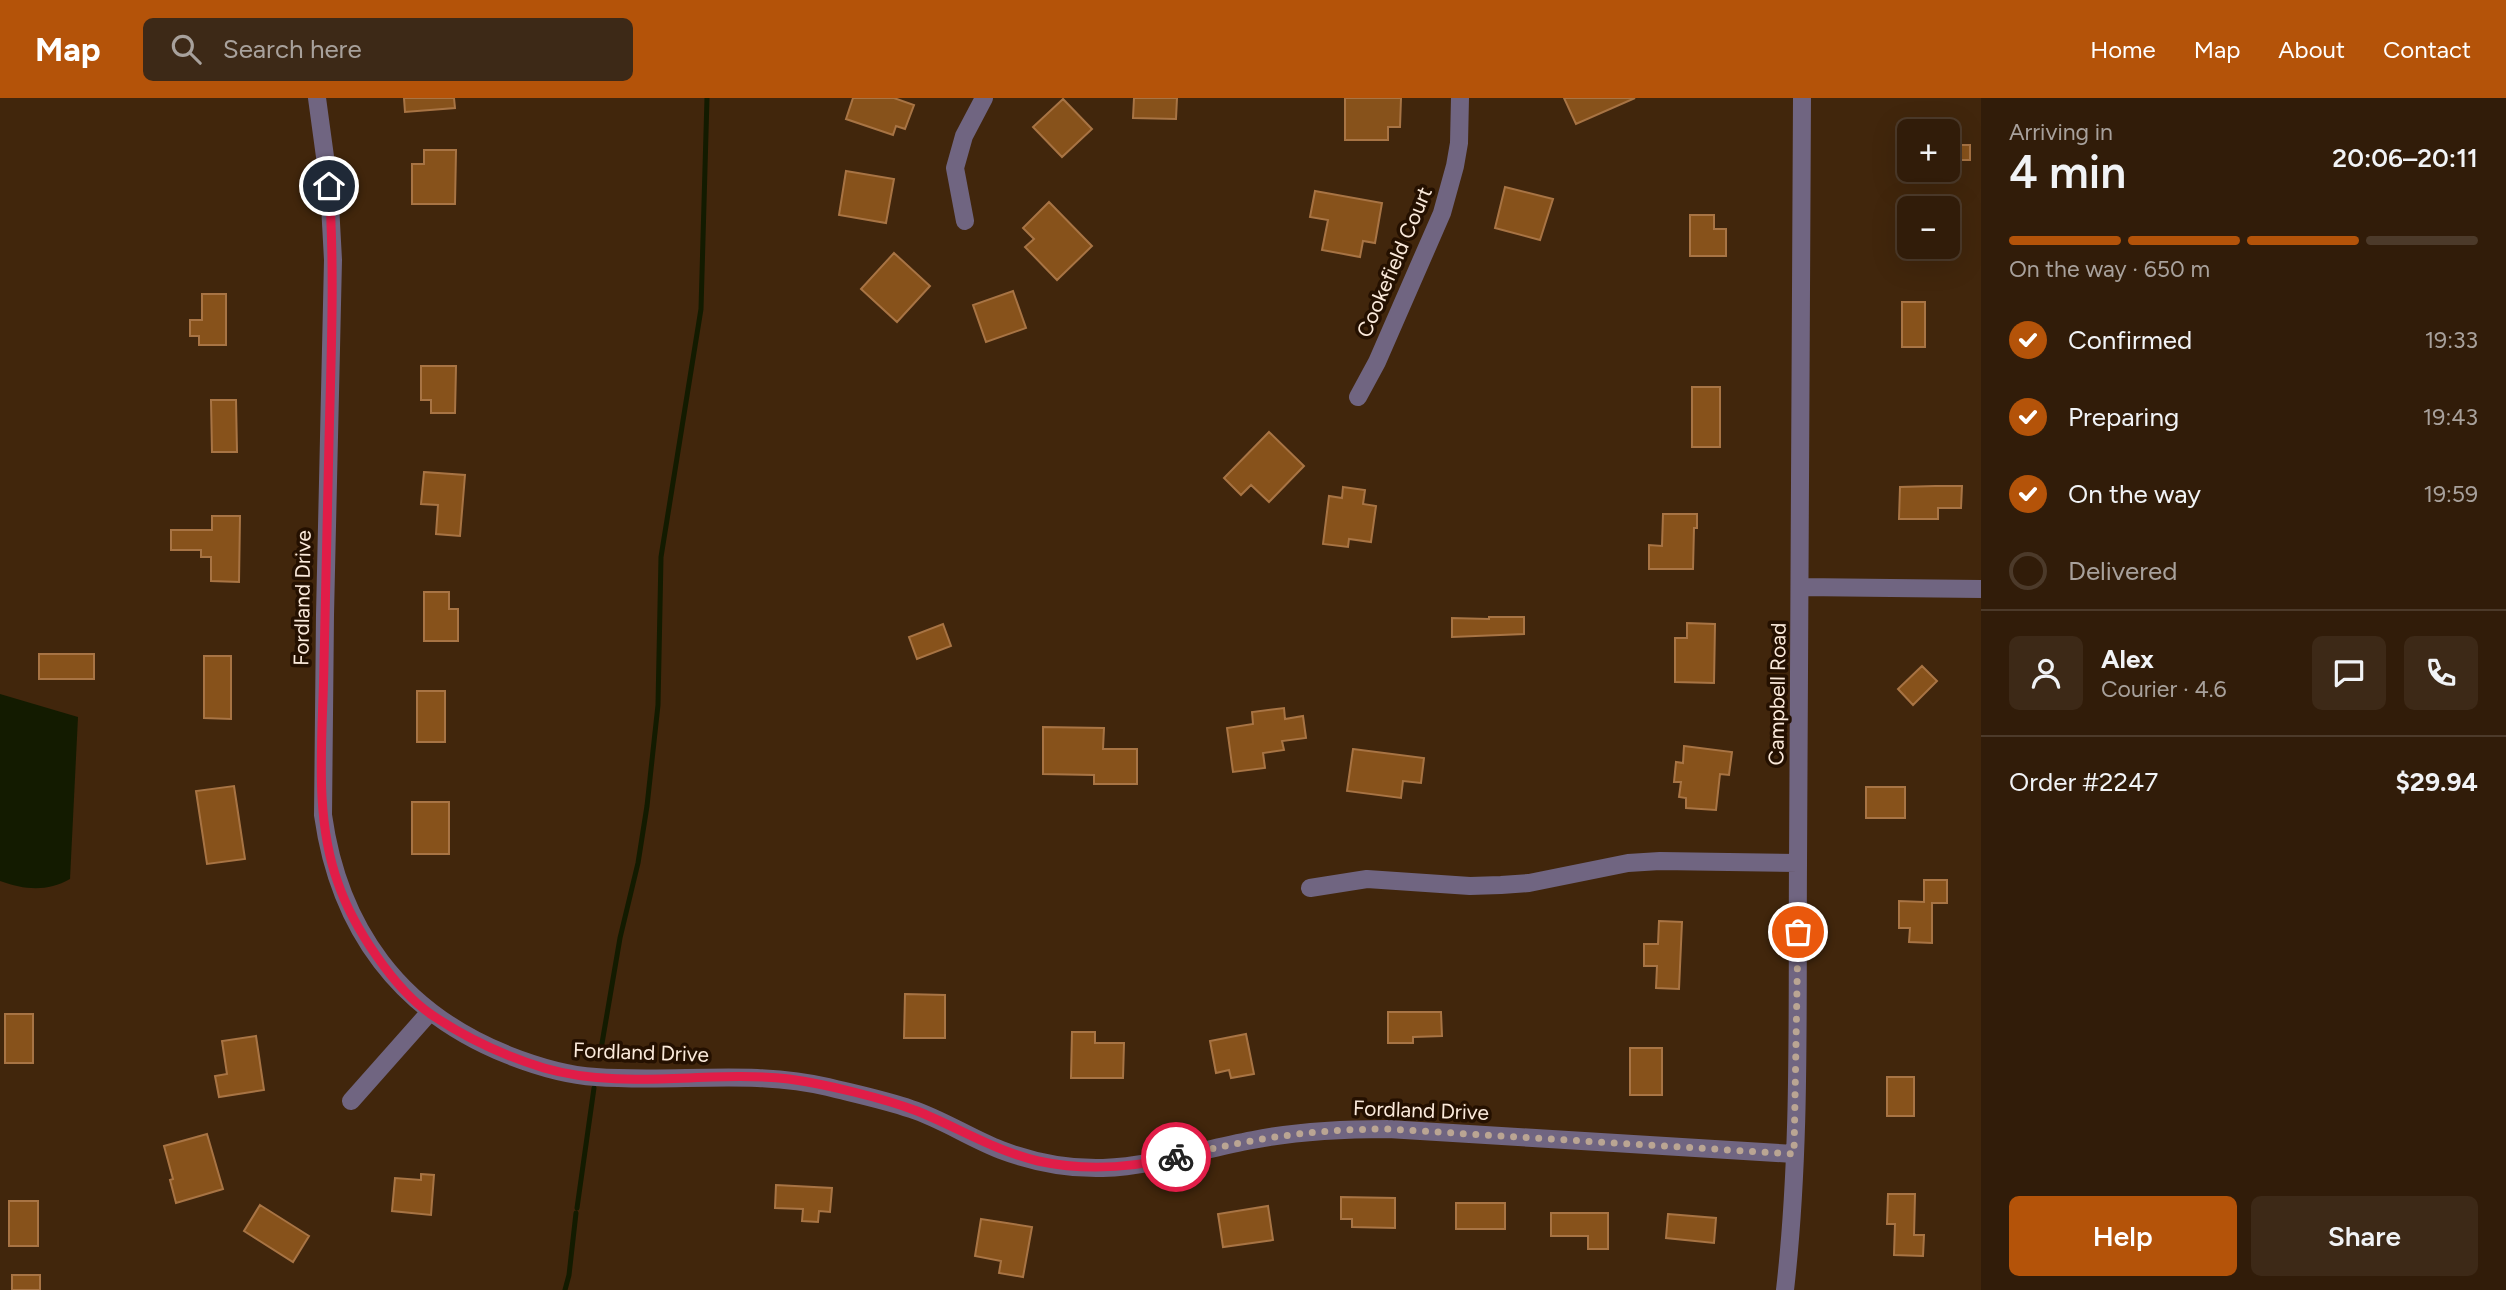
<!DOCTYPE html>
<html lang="en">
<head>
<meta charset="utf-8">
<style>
  body { margin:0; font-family:Figtree,sans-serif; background:#3d2917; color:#f1f3f6; height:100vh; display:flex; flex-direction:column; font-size:26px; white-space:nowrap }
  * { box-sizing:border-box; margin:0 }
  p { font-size:23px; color:#a8a19c }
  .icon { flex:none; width:38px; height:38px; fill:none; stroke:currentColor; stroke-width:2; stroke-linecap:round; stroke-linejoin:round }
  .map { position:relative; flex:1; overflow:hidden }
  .details { display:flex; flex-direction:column; background:#311c09; width:525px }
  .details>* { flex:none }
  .fabs { position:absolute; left:1897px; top:21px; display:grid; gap:14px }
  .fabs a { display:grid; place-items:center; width:63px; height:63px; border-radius:10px; background:#311c09; box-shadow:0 7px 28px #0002,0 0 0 2px #4c3a2a; font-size:35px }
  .pin { position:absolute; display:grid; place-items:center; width:60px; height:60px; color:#fff; margin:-30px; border:4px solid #fff; border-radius:50%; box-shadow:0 2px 7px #0007 }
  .courier { position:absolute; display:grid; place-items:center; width:70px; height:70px; margin:-35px; border:5px solid #e11d48; border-radius:50%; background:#fff; color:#222; box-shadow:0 2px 9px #0007 }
  .headline em { font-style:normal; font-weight:600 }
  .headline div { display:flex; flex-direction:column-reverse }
  .headline { display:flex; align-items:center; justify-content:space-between; height:119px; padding:0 28px }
  h1 { font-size:46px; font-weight:600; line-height:52px }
  .bar { display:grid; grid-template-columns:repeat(4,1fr); gap:10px 7px; align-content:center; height:84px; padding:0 28px }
  .bar i { height:9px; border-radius:5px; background:#4c3a2a }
  .bar .active { background:#b45309 }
  .bar p { grid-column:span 4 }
  .line { display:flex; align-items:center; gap:18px; padding:0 28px; border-top:2px solid #4c3a2a }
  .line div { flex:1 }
  .round { display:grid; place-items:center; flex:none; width:74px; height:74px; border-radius:10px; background:#3d2917 }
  ol { padding:0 28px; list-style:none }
  li { display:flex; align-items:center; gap:21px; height:77px }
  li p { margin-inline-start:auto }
  li .icon { padding:7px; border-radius:50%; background:#b45309; color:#fff; stroke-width:4 }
  li:last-child { color:#a8a19c }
  li i { width:38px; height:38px; border:4px solid #4c3a2a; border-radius:50% }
  .primary-button { display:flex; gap:14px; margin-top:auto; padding:14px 28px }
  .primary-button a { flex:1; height:80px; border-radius:10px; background:#b45309; color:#fff; font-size:28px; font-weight:600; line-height:80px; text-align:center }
  .primary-button a+a { background:#3d2917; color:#f1f3f6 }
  header { display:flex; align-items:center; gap:42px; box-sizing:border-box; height:98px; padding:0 35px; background:#b45309; color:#fff }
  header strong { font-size:33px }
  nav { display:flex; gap:38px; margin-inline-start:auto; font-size:24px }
  .search { width:490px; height:63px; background:#3d2917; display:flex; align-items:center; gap:18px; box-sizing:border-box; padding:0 24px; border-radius:10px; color:#a8a19c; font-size:26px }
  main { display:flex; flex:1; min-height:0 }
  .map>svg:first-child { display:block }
  .water { fill:#131b00 }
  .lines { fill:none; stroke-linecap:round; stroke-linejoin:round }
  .stream { stroke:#131b00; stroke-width:5 }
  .building { fill:#87521b; stroke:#a87444; stroke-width:2 }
  .minor { stroke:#706581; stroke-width:18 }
  .done { stroke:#baa593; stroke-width:7; stroke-dasharray:0 12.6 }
  .route { stroke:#e11d48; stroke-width:9 }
  .labels { text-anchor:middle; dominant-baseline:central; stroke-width:7; stroke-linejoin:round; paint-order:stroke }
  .street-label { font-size:21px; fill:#fbeadb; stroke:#241000 }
</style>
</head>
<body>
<header>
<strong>Map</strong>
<div class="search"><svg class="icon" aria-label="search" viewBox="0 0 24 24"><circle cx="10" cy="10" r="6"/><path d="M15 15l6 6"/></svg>Search here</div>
<nav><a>Home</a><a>Map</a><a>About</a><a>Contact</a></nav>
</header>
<main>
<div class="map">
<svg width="1981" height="1192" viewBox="0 0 1981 1192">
  <rect width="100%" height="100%" fill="#41260c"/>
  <path class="water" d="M0 596 78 619 70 781C47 794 25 792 0 783Z"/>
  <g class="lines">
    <path class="stream" d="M600 957 620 840 638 765 647 708 658 607 661 459 701 211 707 0
      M577 1110 594 990
      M565 1192 569 1177 576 1115"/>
  </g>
  <path class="building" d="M404 0H454L455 10 405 14Z
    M853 0H894L914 7 905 31 896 28 893 37 846 21Z
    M1134 0H1177L1176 21 1133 20Z
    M1345 0H1401L1400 29H1388V42H1345Z
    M1564 0H1635L1576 26Z
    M1063 1 1092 31 1062 59 1033 29Z
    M1948 47H1970V62H1948Z
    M424 52H456L455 106H412V66H424Z
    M846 73 894 81 886 125 839 117Z
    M1505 89 1553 101 1540 142 1495 130Z
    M1315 93 1382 105 1375 145 1363 143 1360 159 1322 152 1328 122 1310 119Z
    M1049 104 1092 148 1057 182 1025 149 1034 141 1023 130Z
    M1690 117H1714V131H1726V158H1690Z
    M894 155 930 188 897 224 861 191Z
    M1013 193 1026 230 986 244 973 207Z
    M202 196H226V247H199V238H190V222H202Z
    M1902 204H1925V249H1902Z
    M421 268H456L455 315H431V302H421Z
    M1692 289H1720V349H1692Z
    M211 302H236L237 354H212Z
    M1269 334 1304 368 1269 404 1251 387 1241 397 1224 380Z
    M424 374 465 377 460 438 436 436 438 407 421 406Z
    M1935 388H1962L1961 410H1938V421H1899L1900 389Z
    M1343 389 1365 392 1363 406 1376 408 1371 444 1349 441 1348 449 1323 446 1329 398 1342 400Z
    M1663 416H1697V430H1694L1693 471H1649V447L1662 448Z
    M212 418H240L239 484 211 483V459H201V452H171V432H212Z
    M424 494H449V511H458V543H424Z
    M1489 519H1524V536L1452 539V520L1489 521Z
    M1687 525 1715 526 1714 585 1675 584V540H1687Z
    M943 526 951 548 917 561 909 539Z
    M39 556H94V581H39Z
    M204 558H231V621L204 620Z
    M1922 568 1937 583 1913 607 1898 591Z
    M417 593H445V644H417Z
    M1284 610 1285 621 1303 618 1306 640 1282 643 1284 652 1263 655 1265 670 1233 674 1227 630 1253 626 1252 614Z
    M1043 629 1104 630 1103 651H1137V686H1094V677L1043 676Z
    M1684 648 1732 654 1729 677 1720 676 1716 712 1686 710V700L1679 699 1681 684H1674L1676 664 1683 665Z
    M1353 651 1424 660 1421 685 1403 683 1401 700 1347 693Z
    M234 688 245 761 207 766 196 693Z
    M1866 689H1905V720H1866Z
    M412 704H449V756H412Z
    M1924 782H1947V805H1932V845L1909 844 1910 830H1899V803L1924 804Z
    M1659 823 1682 824 1679 891 1656 890 1657 868H1644V846H1658Z
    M905 896 945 897V940H904Z
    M1388 914H1441L1442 938 1413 939V945H1388Z
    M5 916H33V965H5Z
    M1072 934H1095V945H1124L1123 980H1071Z
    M1246 936 1254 976 1231 980 1229 972 1216 975 1210 943Z
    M256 938 264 992 219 999 215 978 227 976 222 943Z
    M1630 950H1662V997H1630Z
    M1887 979H1914V1018H1887Z
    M207 1036 223 1091 176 1105 170 1082 173 1081 164 1048Z
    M421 1076 434 1077 431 1117 392 1113 395 1080 421 1082Z
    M776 1087 832 1090 830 1114 819 1113 818 1124 802 1123 803 1111 775 1110Z
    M1888 1096H1915L1914 1137H1924L1923 1158 1894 1157 1895 1126H1887Z
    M1341 1099 1395 1100V1130L1352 1129V1121H1341Z
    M9 1103H38V1148H9Z
    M1456 1105H1505V1131H1456Z
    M260 1107 309 1138 293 1164 244 1133Z
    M1268 1108 1273 1142 1223 1149 1218 1116Z
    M1551 1115H1608V1151H1588V1138H1551Z
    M1668 1116 1716 1120 1714 1145 1666 1140Z
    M981 1121 1032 1129 1023 1179 999 1175 1001 1163 975 1158Z
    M12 1177H40V1192H12Z"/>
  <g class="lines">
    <path class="minor" d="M317 0 329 88 333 162 325 517 323 717C339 831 400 914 508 957 536 968 565 977 596 979 674 985 752 971 828 989 856 996 885 1002 911 1011 942 1021 970 1040 1001 1052 1033 1064 1068 1071 1103 1070 1154 1068 1203 1051 1253 1042 1298 1033 1342 1031 1388 1031L1794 1056
      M965 123 955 70 964 38 984 0
      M1358 299 1377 264 1442 115 1455 68 1459 45 1460 0
      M1801 489 1981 491
      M1310 790 1367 781 1470 788 1501 787 1529 785 1628 765 1660 763 1798 765
      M351 1003 429 915
      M1785 1192C1801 1052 1797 908 1798 767 1800 511 1800 256 1802 0"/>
  </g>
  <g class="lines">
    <path class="done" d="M1176 1059C1250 1041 1311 1031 1388 1031L1794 1056 1798 834"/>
    <path class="route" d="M329 88C335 173 331 258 329 343 327 417 325 491 324 565 323 637 313 716 338 785 353 829 394 891 432 917 466 940 505 958 544 970 623 993 708 972 789 981 825 986 883 1000 917 1013 957 1029 995 1053 1038 1063 1084 1073 1131 1070 1176 1059"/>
  </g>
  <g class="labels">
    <g class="street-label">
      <text transform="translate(1394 164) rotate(-67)">Cookefield Court</text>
      <text transform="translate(302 500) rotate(-89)">Fordland Drive</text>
      <text transform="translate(1777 596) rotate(-89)">Campbell Road</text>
      <text transform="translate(641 954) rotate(2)">Fordland Drive</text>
      <text transform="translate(1421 1012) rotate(2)">Fordland Drive</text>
    </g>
  </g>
</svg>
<div class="fabs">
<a>+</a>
<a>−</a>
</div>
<div class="pin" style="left:1798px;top:834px;background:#ea580c"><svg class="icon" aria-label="bag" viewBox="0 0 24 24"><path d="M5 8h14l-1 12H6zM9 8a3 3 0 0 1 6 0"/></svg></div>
<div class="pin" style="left:329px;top:88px;background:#1f2937"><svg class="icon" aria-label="home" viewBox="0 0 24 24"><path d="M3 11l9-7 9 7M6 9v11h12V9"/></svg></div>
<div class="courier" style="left:1176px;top:1059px"><svg class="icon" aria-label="bike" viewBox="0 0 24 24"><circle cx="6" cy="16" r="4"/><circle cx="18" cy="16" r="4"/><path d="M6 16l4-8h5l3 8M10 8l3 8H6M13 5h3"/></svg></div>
</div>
<section class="details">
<div class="headline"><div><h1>4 min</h1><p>Arriving in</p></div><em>20:06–20:11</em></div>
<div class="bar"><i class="active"></i><i class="active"></i><i class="active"></i><i></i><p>On the way · 650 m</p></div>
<ol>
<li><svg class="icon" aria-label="check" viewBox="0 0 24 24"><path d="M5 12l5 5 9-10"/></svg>Confirmed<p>19:33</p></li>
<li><svg class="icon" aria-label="check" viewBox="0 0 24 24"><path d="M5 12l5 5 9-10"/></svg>Preparing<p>19:43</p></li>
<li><svg class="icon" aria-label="check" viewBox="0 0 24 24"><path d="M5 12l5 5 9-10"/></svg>On the way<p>19:59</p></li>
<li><i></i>Delivered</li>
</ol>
<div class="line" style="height:126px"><a class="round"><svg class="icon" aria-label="person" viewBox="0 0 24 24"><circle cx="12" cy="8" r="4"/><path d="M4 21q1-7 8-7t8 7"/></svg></a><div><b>Alex</b><p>Courier · 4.6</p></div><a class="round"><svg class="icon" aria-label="chat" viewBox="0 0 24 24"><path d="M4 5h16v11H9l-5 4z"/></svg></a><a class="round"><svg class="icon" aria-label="phone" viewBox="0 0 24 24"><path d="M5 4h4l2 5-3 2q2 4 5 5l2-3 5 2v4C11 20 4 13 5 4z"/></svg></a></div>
<div class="line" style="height:91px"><div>Order #2247</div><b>$29.94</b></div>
<div class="primary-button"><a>Help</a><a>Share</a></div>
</section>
</main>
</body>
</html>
